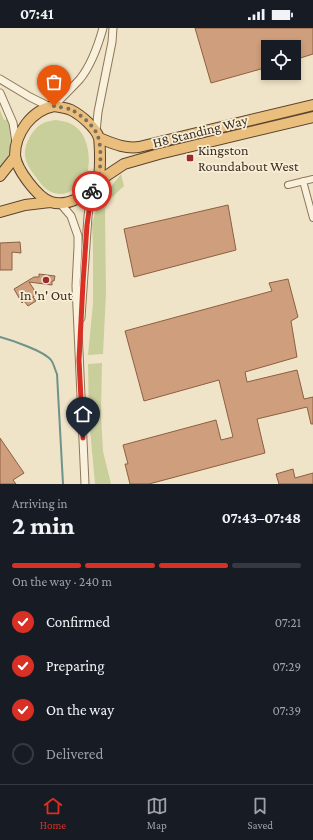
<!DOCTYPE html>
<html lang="en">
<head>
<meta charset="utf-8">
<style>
  body { margin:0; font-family:"Crimson Pro",serif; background:#20242c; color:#f1f3f6; height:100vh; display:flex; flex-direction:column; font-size:15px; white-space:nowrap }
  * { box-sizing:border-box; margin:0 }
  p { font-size:13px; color:#9ea1a6 }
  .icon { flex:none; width:22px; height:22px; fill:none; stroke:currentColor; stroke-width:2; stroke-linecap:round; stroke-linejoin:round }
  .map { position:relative; height:456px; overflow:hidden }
  .drawer { display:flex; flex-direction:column; background:#171b24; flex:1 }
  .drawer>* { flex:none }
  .fabs { position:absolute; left:261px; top:12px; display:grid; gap:8px }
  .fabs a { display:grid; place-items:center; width:40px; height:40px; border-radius:0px; background:#171b24; box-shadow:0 2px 6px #0003; font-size:20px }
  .pin { position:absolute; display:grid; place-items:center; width:34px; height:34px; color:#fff; margin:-41px -17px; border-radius:50% 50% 50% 0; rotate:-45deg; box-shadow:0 0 4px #0007 }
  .pin .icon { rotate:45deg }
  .courier { position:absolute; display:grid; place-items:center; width:40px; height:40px; margin:-20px; border:3px solid #d93025; border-radius:50%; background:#fff; color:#222; box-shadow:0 1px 5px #0007 }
  .summary em { font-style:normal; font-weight:700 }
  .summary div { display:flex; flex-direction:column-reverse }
  .summary { display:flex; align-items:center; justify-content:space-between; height:68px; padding:0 12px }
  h1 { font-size:26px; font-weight:700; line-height:30px }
  .bar { display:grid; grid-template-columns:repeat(4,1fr); gap:6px 4px; align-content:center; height:48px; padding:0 12px }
  .bar i { height:5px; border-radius:3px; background:#363941 }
  .bar .on { background:#d93025 }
  .bar p { grid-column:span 4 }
  ol { padding:0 12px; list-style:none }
  li { display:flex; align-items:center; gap:12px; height:44px }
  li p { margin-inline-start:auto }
  li .icon { padding:4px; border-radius:50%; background:#d93025; color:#fff; stroke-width:4 }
  li:last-child { color:#9ea1a6 }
  li i { width:22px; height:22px; border:2px solid #363941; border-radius:50% }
  .status { display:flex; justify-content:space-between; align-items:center; height:28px; padding:0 20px; background:#171b24; direction:ltr }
  .status svg { height:11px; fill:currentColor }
  .tabs { display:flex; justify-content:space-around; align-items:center; height:56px; border-top:1px solid #363941; background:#171b24; font-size:11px; color:#9ea1a6 }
  .tabs a { display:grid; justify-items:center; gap:2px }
  .tabs .on { color:#d93025 }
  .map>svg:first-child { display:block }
  .green { fill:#c9cf9b }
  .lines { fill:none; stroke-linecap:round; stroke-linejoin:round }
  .stream { stroke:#6f938a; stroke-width:2 }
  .building { fill:#cf9f7d; stroke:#8d5f41 }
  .minor-casing { stroke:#8d765c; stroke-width:8 }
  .tertiary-casing { stroke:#8d765c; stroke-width:9 }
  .trunk-casing { stroke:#5b4430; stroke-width:12 }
  .minor { stroke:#faf1dc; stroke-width:6 }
  .tertiary { stroke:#faf1dc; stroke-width:7 }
  .trunk { stroke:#eabe7c; stroke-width:10 }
  .done { stroke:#7c6e5b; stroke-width:4; stroke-dasharray:0 7.2 }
  .route { stroke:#d93025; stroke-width:5 }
  .poi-dot { fill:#9e2a2b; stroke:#f7eed8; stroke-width:1.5 }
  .labels { text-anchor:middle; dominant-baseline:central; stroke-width:3.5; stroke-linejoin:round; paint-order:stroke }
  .street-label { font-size:14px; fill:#3d2e20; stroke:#f7eed8 }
  .poi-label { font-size:14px; fill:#3d2e20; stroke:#f7eed8; text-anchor:start }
</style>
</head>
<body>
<div class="status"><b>07:41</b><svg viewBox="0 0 49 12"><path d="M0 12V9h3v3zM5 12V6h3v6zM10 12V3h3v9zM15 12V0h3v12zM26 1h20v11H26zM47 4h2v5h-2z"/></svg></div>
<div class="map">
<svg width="313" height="456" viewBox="0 0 313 456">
  <rect width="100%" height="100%" fill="#f0e4c8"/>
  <path class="green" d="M0 82 4 92 8 91C10 98 12 106 11 113 11 122 6 137 0 143Z
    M55 92C62 93 67 93 73 97 89 106 92 133 86 149 84 155 80 159 74 161 70 164 65 166 60 166 49 166 41 157 36 149 31 143 26 136 25 128 24 115 34 98 46 94 49 93 52 93 55 92Z
    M121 146 124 158 110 171 105 181 106 265 103 326 88 327 93 275V221L92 196 98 175Z
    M102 335 101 387 103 423 111 456H95L89 390 88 336Z"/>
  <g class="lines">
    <path class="stream" d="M0 309C11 312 44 323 51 332 54 336 55 342 57 346L63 456"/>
  </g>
  <path class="building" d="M195 0H313V26L294 32V19H268V39L211 55Z
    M228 177 236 222 134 249 124 201Z
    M20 214 21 225 12 224V242H0V215Z
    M39 246 55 248 54 253H52V257L29 254 37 266 33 269 36 273 28 278 24 273 22 275 14 261 34 249H39Z
    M288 251 298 289 291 293 297 329 245 344 247 354 297 342 304 371 313 369V396H311L307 379 257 391 265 425 149 456H130L125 436H128L123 417 216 392 221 412 233 409 219 352 144 373 125 303 272 263 269 255Z
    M0 410 24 445 13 452 16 456H0Z
    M293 441 295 450 313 445V456H279L276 446Z"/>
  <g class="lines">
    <defs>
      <path id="minor" d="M303 153 313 190
        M288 157 313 151"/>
      <path id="tertiary" d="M0 51 30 69 50 79
        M0 65 13 95 16 114
        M54 78C62 69 72 60 80 51 92 36 98 18 103 0
        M96 104 98 84 112 14 113 0
        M60 175 71 188 78 208V219L76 258 85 456
        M81 290 88 188 92 160"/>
      <path id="trunk" d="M54 78C59 79 66 80 71 82 81 87 96 100 99 110 100 117 100 125 100 131 100 137 100 150 97 155 88 168 66 179 51 174 38 170 16 141 15 127 15 116 20 104 26 96 33 87 43 80 54 78Z
        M99 110C112 115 124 121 139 119L313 77
        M0 148 15 129
        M97 154 124 136 159 126 313 89
        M0 184 25 177 50 174"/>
    </defs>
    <use href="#minor" class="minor-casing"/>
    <use href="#tertiary" class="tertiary-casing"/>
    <use href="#trunk" class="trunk-casing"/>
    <use href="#minor" class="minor"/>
    <use href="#tertiary" class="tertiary"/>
    <use href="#trunk" class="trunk"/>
  </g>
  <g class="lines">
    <path class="done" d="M54 78C59 79 67 80 72 82 81 87 92 96 97 106 102 117 101 140 98 152 96 157 93 158 92 163"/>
    <path class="route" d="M83 410 79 332 83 255 87 197 92 163"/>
  </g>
  <g class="poi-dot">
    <rect x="186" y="126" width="8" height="8" rx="2"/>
    <circle cx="46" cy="252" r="4"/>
  </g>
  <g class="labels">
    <g class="street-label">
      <text transform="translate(200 103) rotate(-14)">H8 Standing Way</text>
    </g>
    <g class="poi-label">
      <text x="198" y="122">Kingston<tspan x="198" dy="16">Roundabout West</tspan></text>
      <text x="46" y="267" text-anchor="middle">In 'n' Out</text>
    </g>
  </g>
</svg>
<div class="fabs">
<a><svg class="icon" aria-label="locate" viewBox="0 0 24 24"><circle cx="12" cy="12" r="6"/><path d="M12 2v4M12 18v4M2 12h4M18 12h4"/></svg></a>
</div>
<div class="pin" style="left:54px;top:78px;background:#ea580c"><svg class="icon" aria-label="bag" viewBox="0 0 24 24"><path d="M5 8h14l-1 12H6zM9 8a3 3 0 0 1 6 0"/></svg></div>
<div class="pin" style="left:83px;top:410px;background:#1f2937"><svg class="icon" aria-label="home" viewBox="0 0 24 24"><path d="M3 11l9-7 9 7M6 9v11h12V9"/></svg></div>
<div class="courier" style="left:92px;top:163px"><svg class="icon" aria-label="bike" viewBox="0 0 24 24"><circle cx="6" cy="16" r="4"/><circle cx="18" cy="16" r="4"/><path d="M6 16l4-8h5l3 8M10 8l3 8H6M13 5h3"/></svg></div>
</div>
<section class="drawer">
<div class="summary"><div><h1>2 min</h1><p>Arriving in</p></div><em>07:43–07:48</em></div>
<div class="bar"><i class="on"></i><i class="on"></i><i class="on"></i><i></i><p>On the way · 240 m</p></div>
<ol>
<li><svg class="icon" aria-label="check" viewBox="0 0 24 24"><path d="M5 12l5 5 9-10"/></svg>Confirmed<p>07:21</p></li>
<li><svg class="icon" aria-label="check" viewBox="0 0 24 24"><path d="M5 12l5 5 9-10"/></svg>Preparing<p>07:29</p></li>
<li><svg class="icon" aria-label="check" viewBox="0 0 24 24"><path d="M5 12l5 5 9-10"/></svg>On the way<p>07:39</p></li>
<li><i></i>Delivered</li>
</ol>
</section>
<nav class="tabs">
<a class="on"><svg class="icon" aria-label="home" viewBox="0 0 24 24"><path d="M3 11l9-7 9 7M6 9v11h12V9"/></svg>Home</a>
<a><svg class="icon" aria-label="map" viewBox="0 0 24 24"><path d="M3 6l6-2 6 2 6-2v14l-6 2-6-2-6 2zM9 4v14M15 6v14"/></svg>Map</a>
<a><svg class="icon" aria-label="saved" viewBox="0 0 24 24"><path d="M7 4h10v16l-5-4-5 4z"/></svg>Saved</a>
</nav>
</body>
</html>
